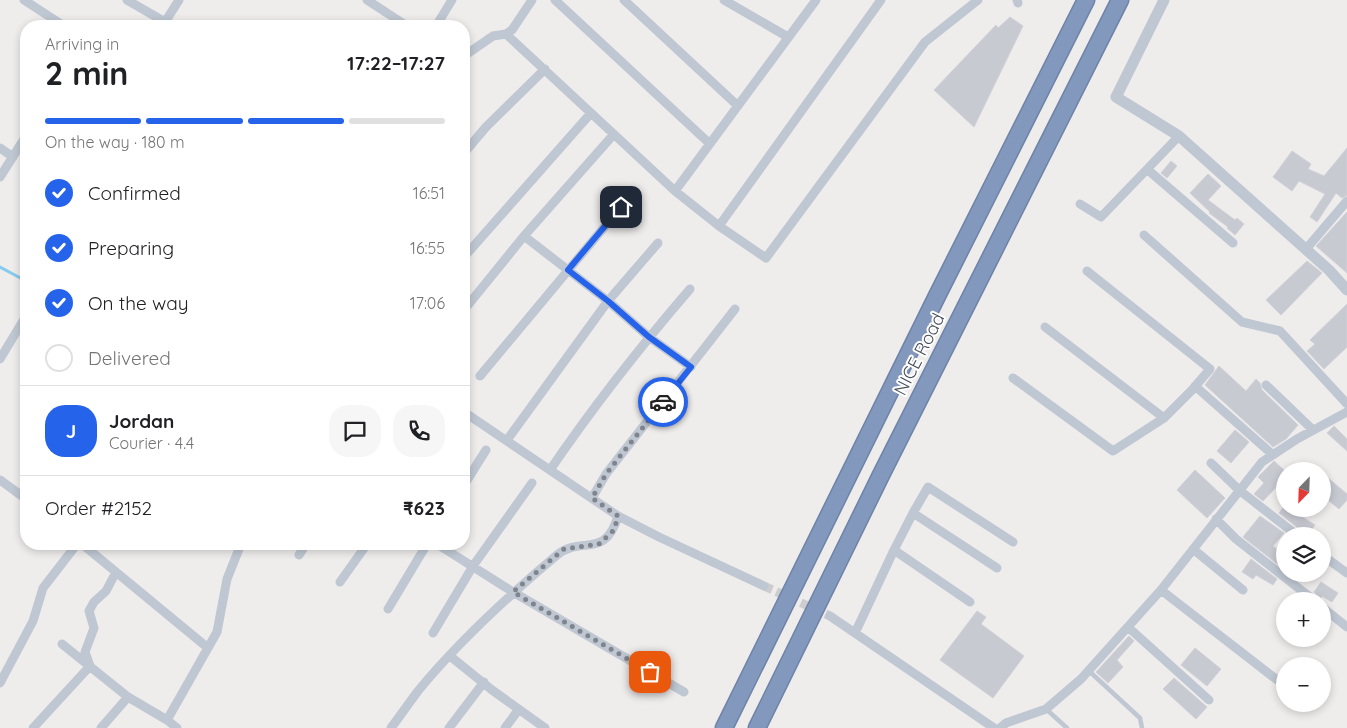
<!DOCTYPE html>
<html lang="en">
<head>
<meta charset="utf-8">
<style>
  body { margin:0; font-family:Quicksand,sans-serif; background:#f6f6f6; color:#202124; height:100vh; display:flex; flex-direction:column; font-size:19px; white-space:nowrap }
  * { box-sizing:border-box; margin:0 }
  p { font-size:16px; color:#757577 }
  .icon { flex:none; width:28px; height:28px; fill:none; stroke:currentColor; stroke-width:2; stroke-linecap:round; stroke-linejoin:round }
  .map { position:relative; flex:1; overflow:hidden }
  .side { position:absolute; left:20px; top:20px; width:450px; height:530px; display:flex; flex-direction:column; background:#fff; border-radius:20px; box-shadow:0 2px 8px #0003 }
  .side>* { flex:none }
  .needle { width:32px; rotate:203deg }
  .buttons { position:absolute; left:1276px; top:462px; display:grid; gap:10px }
  .buttons a { display:grid; place-items:center; width:55px; height:55px; border-radius:50%; background:#fff; box-shadow:0 2px 8px #0003; font-size:25px }
  .pin { position:absolute; display:grid; place-items:center; width:42px; height:42px; color:#fff; margin:-21px; border-radius:10px; box-shadow:0 2px 8px #0006 }
  .courier { position:absolute; display:grid; place-items:center; width:50px; height:50px; margin:-25px; border:4px solid #2563eb; border-radius:50%; background:#fff; color:#222; box-shadow:0 1px 6px #0007 }
  .summary em { font-style:normal; font-weight:700 }
  .summary div { display:flex; flex-direction:column-reverse }
  .summary { display:flex; align-items:center; justify-content:space-between; height:85px; padding:0 25px }
  h1 { font-size:32px; font-weight:700; line-height:38px }
  .bar { display:grid; grid-template-columns:repeat(4,1fr); gap:8px 5px; align-content:center; height:60px; padding:0 25px }
  .bar i { height:6px; border-radius:4px; background:#e0e0e0 }
  .bar .active { background:#2563eb }
  .bar p { grid-column:span 4 }
  .line { display:flex; align-items:center; gap:12px; padding:0 25px; border-top:1px solid #e0e0e0 }
  .line div { flex:1 }
  .round { display:grid; place-items:center; flex:none; width:52px; height:52px; border-radius:20px; background:#f6f6f6 }
  ol { padding:0 25px; list-style:none }
  li { display:flex; align-items:center; gap:15px; height:55px }
  li p { margin-inline-start:auto }
  li .icon { padding:5px; border-radius:50%; background:#2563eb; color:#fff; stroke-width:4 }
  li:last-child { color:#757577 }
  li i { width:28px; height:28px; border:2px solid #e0e0e0; border-radius:50% }
  .map>svg:first-child { display:block }
  .lines { fill:none; stroke-linecap:round; stroke-linejoin:round }
  .stream { stroke:#84cbed; stroke-width:3 }
  .building { fill:#c8cad2; stroke:#d0d1d8 }
  .minor-tunnel { stroke:#cdcccf; stroke-width:9; stroke-dasharray:9 4.5; stroke-linecap:butt }
  .motorway-casing { stroke:#6e83a8; stroke-width:19 }
  .service { stroke:#bfc7d2; stroke-width:4.5 }
  .minor { stroke:#bfc7d2; stroke-width:9 }
  .tertiary { stroke:#bfc7d2; stroke-width:11 }
  .motorway { stroke:#8298bd; stroke-width:16 }
  .done { stroke:#80858d; stroke-width:5; stroke-dasharray:0 9 }
  .route { stroke:#2563eb; stroke-width:6 }
  .labels { text-anchor:middle; dominant-baseline:central; stroke-width:4; stroke-linejoin:round; paint-order:stroke }
  .street-label { font-size:18px; fill:#444d5a; stroke:#fff }
</style>
</head>
<body>
<div class="map">
<svg width="1347" height="728" viewBox="0 0 1347 728">
  <rect width="100%" height="100%" fill="#efecec"/>
  <g class="lines">
    <path class="stream" d="M0 267 26 281"/>
  </g>
  <path class="building" d="M1010 17 1023 26 974 127 934 90 996 25 998 28Z
    M1347 148V195L1342 198 1336 193 1317 222 1310 217 1325 194 1299 181 1292 191 1273 177 1292 151 1311 164 1308 169 1324 176Z
    M1171 161 1177 166 1167 178 1161 173Z
    M1208 174 1221 186 1208 200 1235 220 1237 218 1244 224 1235 235 1227 228 1228 227 1209 213 1210 212 1190 193Z
    M1347 212V273L1316 246Z
    M1307 261 1322 273 1281 315 1266 300Z
    M1347 304V347L1324 369 1307 351 1315 344 1310 340Z
    M1219 366 1246 391 1256 379 1260 383 1262 390 1298 425 1286 439 1273 447 1205 385Z
    M1334 426 1347 439V451L1327 433Z
    M1235 430 1249 442 1231 463 1217 451Z
    M1274 461 1285 471V478L1263 501 1254 494 1264 483 1258 477Z
    M1195 470 1225 498 1207 518 1177 490Z
    M1328 478 1347 494V500L1339 509 1322 495V484Z
    M1285 505V509H1290L1315 525 1307 536H1304L1302 531 1279 513Z
    M1260 516 1284 533 1273 546 1285 556V570L1243 537Z
    M1251 559 1277 579 1273 585 1256 575 1253 579 1242 572Z
    M1321 582 1338 593 1332 602 1322 596 1321 598 1314 592Z
    M977 611 986 617 981 624 1024 656 993 698 940 660Z
    M1129 636 1134 641 1117 660 1123 667 1108 683 1096 672Z
    M1195 648 1221 669 1207 686 1181 665Z
    M1174 678 1207 707 1196 719 1163 689Z"/>
  <g class="lines">
    <path class="minor-tunnel" d="M764 586 830 616"/>
    <defs>
      <path id="motorway" d="M724 728 937 296 1086 0
        M757 728 881 475 1120 0"/>
    </defs>
    <use href="#motorway" class="motorway-casing"/>
    <path class="service" d="M1089 671 1140 718 1142 728
      M1046 709 1067 728"/>
    <path class="minor" d="M24 0 64 26
      M127 0 172 26
      M367 0 407 26
      M532 0 512 30 506 34 675 191 719 226 766 258 925 42 978 0
      M555 0 710 144
      M624 0 738 106
      M724 0 788 37
      M1017 0 1018 3
      M165 22 179 0
      M436 26 452 0
      M464 56 493 36 506 34
      M0 148 13 157
      M464 153 486 127 545 69
      M1148 170 1233 243
      M0 177 26 136
      M675 191 816 0
      M1080 204 1101 217 1179 136
      M719 226 881 0
      M1144 235 1242 322 1280 331 1347 404
      M524 236 608 301 649 337 691 367
      M1306 249 1347 201
      M464 257 591 113
      M464 310 524 236 614 134
      M1045 327 1164 418 1192 390 1210 369 1087 271
      M0 359 26 316
      M480 376 621 207
      M1013 378 1113 451 1164 418
      M1266 385 1313 430
      M1195 386 1273 455
      M464 412 618 516 659 537 764 586
      M507 440 608 301 658 243
      M1211 463 1239 490 1298 536
      M550 470C593 407 640 347 690 289
      M0 480 26 499
      M464 485 486 450
      M592 498 606 474 735 309
      M913 513 894 550 970 602
      M1216 519 1236 539 1315 601
      M82 544 208 648
      M437 544 513 592 684 692
      M1193 549 1243 590
      M299 555 306 544
      M1322 555 1347 573
      M997 568 913 513 928 487 1013 542
      M340 582 367 544
      M1161 590 1285 686
      M1322 607 1347 627
      M388 609 427 544
      M830 616 994 728
      M1129 628 1209 700
      M433 633 473 566 532 483
      M855 633 894 550
      M62 644 128 697 167 720 177 728
      M450 656 492 690 545 728
      M0 683 33 621 43 588 77 544
      M1309 704 1311 706
      M167 720 217 632 227 579 241 544
      M33 728 90 666 85 652 94 628 89 611 94 602 106 591 116 572
      M101 728 128 697
      M391 728C400 716 409 703 418 691 459 641 507 597 557 555 581 535 605 560 618 516
      M449 728 484 682
      M505 728 519 709
      M1000 728 1006 723 1046 709 1081 679 1161 590 1262 462 1297 439 1347 412"/>
    <path class="tertiary" d="M1164 0 1116 97 1179 136 1329 270 1347 290"/>
    <use href="#motorway" class="motorway"/>
  </g>
  <g class="lines">
    <path class="done" d="M650 672 513 592 564 549 599 544 614 530 618 516 592 498 606 474 663 402"/>
    <path class="route" d="M621 207 568 270 608 301 649 337 691 367 663 402"/>
  </g>
  <g class="labels">
    <g class="street-label">
      <text transform="translate(919 354) rotate(-63)">NICE Road</text>
    </g>
  </g>
</svg>
<div class="buttons">
<a><svg class="needle" viewBox="-14 -14 28 28"><path d="M0-13l5 13h-10z" fill="#e53935"/><path d="M0 13l5-13h-10z" fill="#757577"/></svg></a>
<a><svg class="icon" aria-label="layers" viewBox="0 0 24 24"><path d="M12 4l9 5-9 5-9-5zM3 14l9 5 9-5"/></svg></a>
<a>+</a>
<a>−</a>
</div>
<div class="pin" style="left:650px;top:672px;background:#ea580c"><svg class="icon" aria-label="bag" viewBox="0 0 24 24"><path d="M5 8h14l-1 12H6zM9 8a3 3 0 0 1 6 0"/></svg></div>
<div class="pin" style="left:621px;top:207px;background:#1f2937"><svg class="icon" aria-label="home" viewBox="0 0 24 24"><path d="M3 11l9-7 9 7M6 9v11h12V9"/></svg></div>
<div class="courier" style="left:663px;top:402px"><svg class="icon" aria-label="car" viewBox="0 0 24 24"><path d="M5 17H2v-5l4-1 3-4h7l3 4 3 1v5h-3M9 17h6M6 11h13"/><circle cx="7" cy="17" r="2"/><circle cx="17" cy="17" r="2"/></svg></div>
<section class="side">
<div class="summary"><div><h1>2 min</h1><p>Arriving in</p></div><em>17:22–17:27</em></div>
<div class="bar"><i class="active"></i><i class="active"></i><i class="active"></i><i></i><p>On the way · 180 m</p></div>
<ol>
<li><svg class="icon" aria-label="check" viewBox="0 0 24 24"><path d="M5 12l5 5 9-10"/></svg>Confirmed<p>16:51</p></li>
<li><svg class="icon" aria-label="check" viewBox="0 0 24 24"><path d="M5 12l5 5 9-10"/></svg>Preparing<p>16:55</p></li>
<li><svg class="icon" aria-label="check" viewBox="0 0 24 24"><path d="M5 12l5 5 9-10"/></svg>On the way<p>17:06</p></li>
<li><i></i>Delivered</li>
</ol>
<div class="line" style="height:90px"><b class="round" style="background:#2563eb;color:#fff">J</b><div><b>Jordan</b><p>Courier · 4.4</p></div><a class="round"><svg class="icon" aria-label="chat" viewBox="0 0 24 24"><path d="M4 5h16v11H9l-5 4z"/></svg></a><a class="round"><svg class="icon" aria-label="phone" viewBox="0 0 24 24"><path d="M5 4h4l2 5-3 2q2 4 5 5l2-3 5 2v4C11 20 4 13 5 4z"/></svg></a></div>
<div class="line" style="height:65px"><div>Order #2152</div><b>₹623</b></div>
</section>
</div>
</body>
</html>
